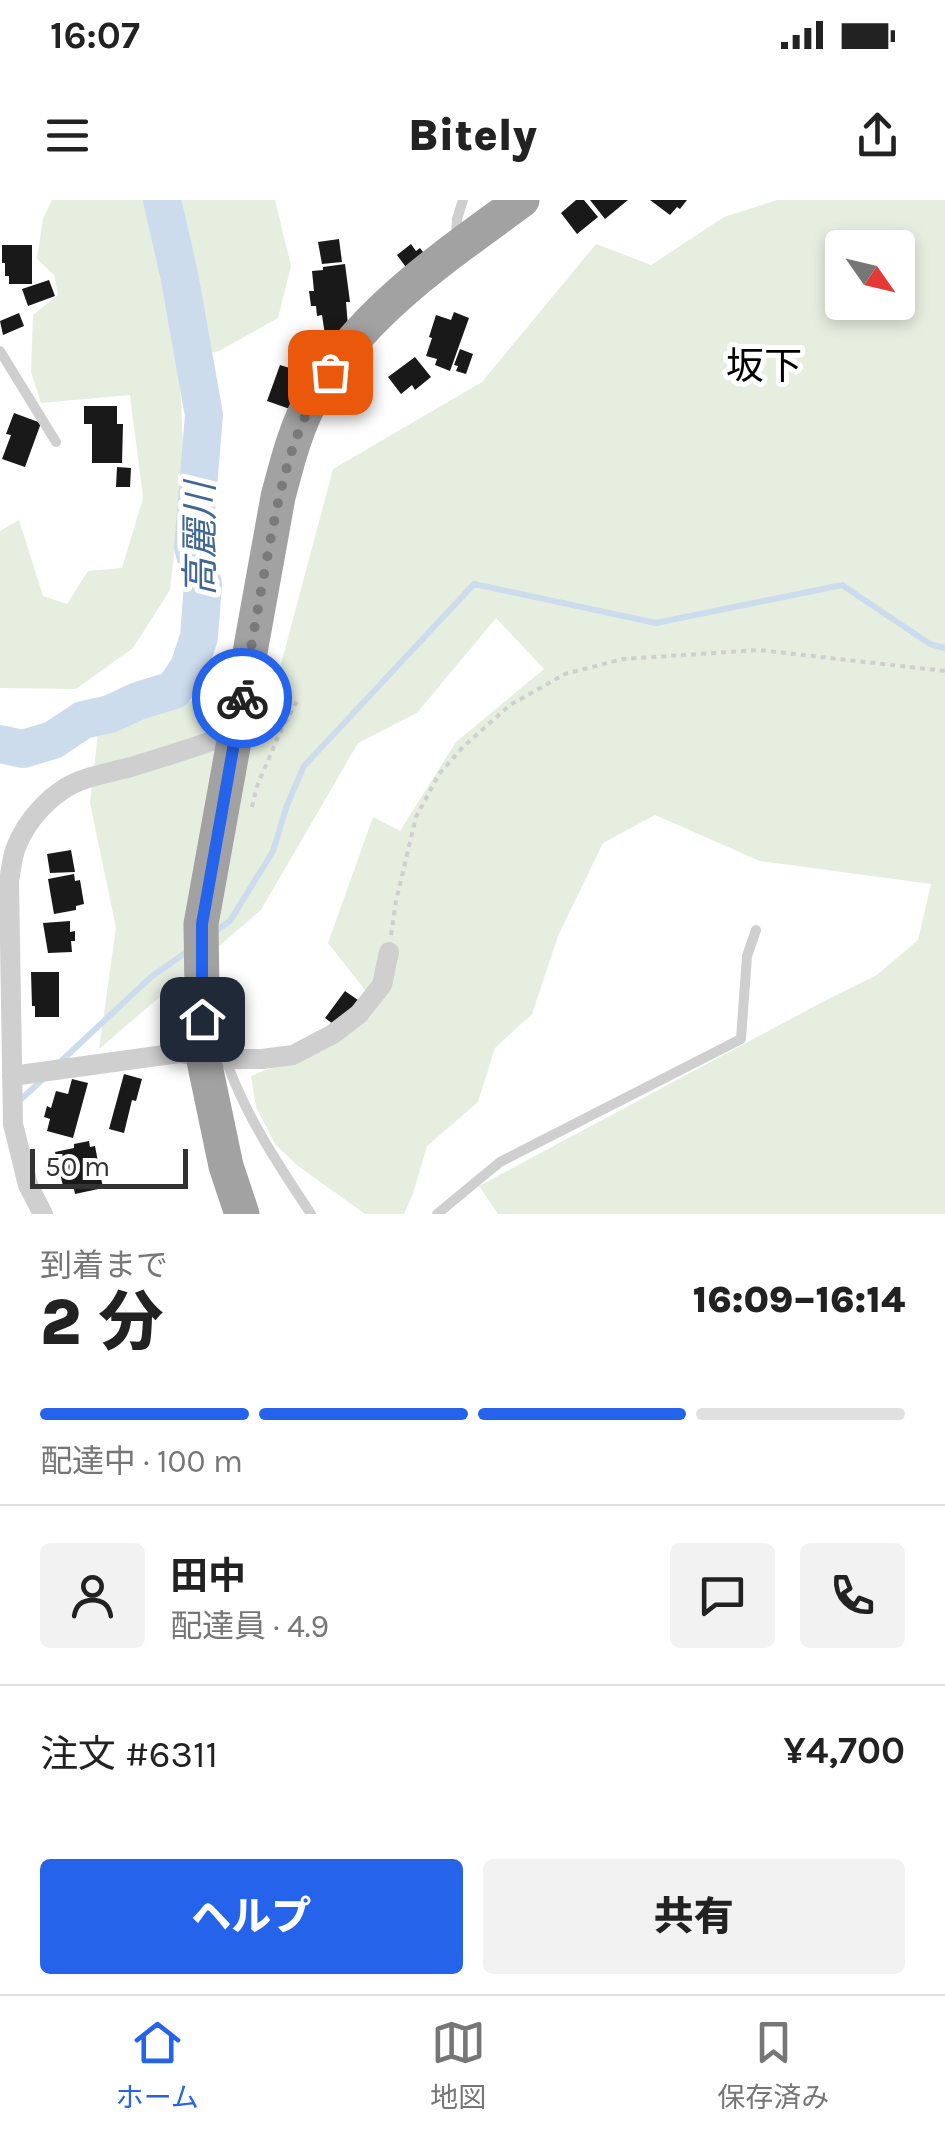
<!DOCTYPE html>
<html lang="ja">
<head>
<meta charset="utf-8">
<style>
  body { margin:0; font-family:Karla,"Noto Sans JP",sans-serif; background:#f2f2f2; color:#222; height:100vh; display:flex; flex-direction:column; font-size:38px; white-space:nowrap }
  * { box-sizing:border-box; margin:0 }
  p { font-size:32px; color:#767676 }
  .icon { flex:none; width:55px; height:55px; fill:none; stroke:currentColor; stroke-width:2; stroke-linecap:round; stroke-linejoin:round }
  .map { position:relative; height:1014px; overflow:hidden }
  .drawer { display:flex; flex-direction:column; background:#fff; flex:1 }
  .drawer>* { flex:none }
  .needle { width:65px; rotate:124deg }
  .tools { position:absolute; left:825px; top:30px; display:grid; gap:20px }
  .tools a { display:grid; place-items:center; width:90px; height:90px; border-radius:10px; background:#fff; box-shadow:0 5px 15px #0003; font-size:50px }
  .scale { position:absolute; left:30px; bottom:25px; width:158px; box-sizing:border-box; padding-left:10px; border:5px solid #323232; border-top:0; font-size:28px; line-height:35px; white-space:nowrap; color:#323232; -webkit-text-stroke:8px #fff; paint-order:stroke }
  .pin { position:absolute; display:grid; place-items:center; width:85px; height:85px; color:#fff; margin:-42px; border-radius:20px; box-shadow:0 5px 15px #0006 }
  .courier { position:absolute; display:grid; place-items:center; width:100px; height:100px; margin:-50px; border:8px solid #2563eb; border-radius:50%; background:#fff; color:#222; box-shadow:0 2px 12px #0007 }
  .headline em { font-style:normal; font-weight:800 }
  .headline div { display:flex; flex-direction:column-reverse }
  .headline { display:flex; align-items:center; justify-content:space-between; height:170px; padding:0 40px }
  h1 { font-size:65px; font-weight:800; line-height:75px }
  .bar { display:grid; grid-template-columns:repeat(4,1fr); gap:15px 10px; align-content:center; height:120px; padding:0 40px }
  .bar i { height:12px; border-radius:8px; background:#e0e0e0 }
  .bar .selected { background:#2563eb }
  .bar p { grid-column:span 4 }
  .line { display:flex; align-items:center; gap:25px; padding:0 40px; border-top:2px solid #e0e0e0 }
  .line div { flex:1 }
  .round { display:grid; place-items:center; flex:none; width:105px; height:105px; border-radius:10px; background:#f2f2f2 }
  .cta { display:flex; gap:20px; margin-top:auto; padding:20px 40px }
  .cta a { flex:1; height:115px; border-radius:10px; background:#2563eb; color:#fff; font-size:40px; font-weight:800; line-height:115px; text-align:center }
  .cta a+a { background:#f2f2f2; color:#222 }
  .status { display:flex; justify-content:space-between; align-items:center; height:70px; padding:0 50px; background:#fff; direction:ltr }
  .status svg { height:28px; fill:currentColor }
  header { display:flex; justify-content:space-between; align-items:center; height:130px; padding:0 40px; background:#fff; font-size:45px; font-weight:800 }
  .menu { display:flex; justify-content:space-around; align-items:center; height:140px; border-top:2px solid #e0e0e0; background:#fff; font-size:28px; color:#767676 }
  .menu a { display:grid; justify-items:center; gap:5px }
  .menu .selected { color:#2563eb }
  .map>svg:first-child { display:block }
  .green { fill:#e6eee0; fill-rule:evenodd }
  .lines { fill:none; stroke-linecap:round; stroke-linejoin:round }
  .stream { stroke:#cddced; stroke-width:6 }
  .river { stroke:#cddced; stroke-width:38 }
  .building { fill:#191919 }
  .path { stroke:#cfcfcf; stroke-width:4; stroke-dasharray:5 5; stroke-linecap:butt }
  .service { stroke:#cfcfcf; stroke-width:10 }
  .minor { stroke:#cfcfcf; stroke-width:20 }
  .trunk { stroke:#a2a2a2; stroke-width:35 }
  .done { stroke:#7a7a7a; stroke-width:10; stroke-dasharray:0 18 }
  .route { stroke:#2563eb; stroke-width:12 }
  .labels { text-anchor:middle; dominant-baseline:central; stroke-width:10; stroke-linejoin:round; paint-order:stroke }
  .neighbourhood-label { font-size:38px; fill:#000; stroke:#fff }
  .water-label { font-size:38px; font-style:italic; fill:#3f6795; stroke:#fff }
</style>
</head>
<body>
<div class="status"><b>16:07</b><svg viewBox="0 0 49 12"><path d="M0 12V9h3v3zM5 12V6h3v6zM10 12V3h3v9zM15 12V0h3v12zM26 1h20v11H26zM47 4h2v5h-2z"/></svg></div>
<header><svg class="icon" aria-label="menu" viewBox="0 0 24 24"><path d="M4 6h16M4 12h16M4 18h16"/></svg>Bitely<svg class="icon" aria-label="share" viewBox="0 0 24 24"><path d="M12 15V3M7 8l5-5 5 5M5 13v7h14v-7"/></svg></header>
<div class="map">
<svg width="945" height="1014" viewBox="0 0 945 1014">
  <rect width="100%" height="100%" fill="#fff"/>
  <path class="green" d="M52 0H275L291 66 278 118 219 151 179 159 184 267 170 390 133 448 76 489 0 488V331L19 320 43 396 67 404 88 371 122 368 143 298 130 195 41 203 31 172 33 115 58 95 54 75 37 59 43 19Z
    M777 0H945V1014H498L479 986 830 798 877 775 918 740 931 684 760 661 655 615 603 643 558 736 532 814 495 848 478 902 427 946 413 994 404 1014H365L298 966 275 944 256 907 251 876 332 844 369 795 328 743 373 617 400 631 456 542 544 469 496 418 417 513 358 543 261 710 99 849 116 728 90 603 98 532 207 496 277 479 333 269 482 182 596 44 651 65 724 17ZM842 48H898V102H842Z"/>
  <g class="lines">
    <path class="stream" d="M214 732 230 721 273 651 287 605 304 566 474 384 656 423 842 385 930 444 945 448
      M58 864 151 777 188 751
      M18 902 42 880"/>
    <path class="river" d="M0 544 23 549 53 540 83 520 110 514 138 501 174 490 189 467 199 437 203 384 193 347 204 215 179 74 162 0"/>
  </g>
  <path class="building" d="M576 0H584L598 17 577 34 561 13Z
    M590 0H628L605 19Z
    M650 0H687L680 9 677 7 670 15Z
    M339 39 342 62 322 64 318 42Z
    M411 44 416 51 420 48 426 56 408 70 397 55Z
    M2 45H32V84H9V76H5V63H2Z
    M345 64 350 102H346L348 126 342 132 325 135 322 115 317 116 316 106H311L309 91H314L312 71 323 70V67Z
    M49 80 55 96 28 106 22 89Z
    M454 112 469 118 450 171 435 165 437 159 426 156 432 138 429 137 436 115 451 120Z
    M19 113 24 126 3 135 0 121Z
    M460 149 473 154 466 174 456 171 458 166 454 165Z
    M415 157 431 177 415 190 412 185 401 194 388 177Z
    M280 165 296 170 294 175 302 177 290 209 267 201Z
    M84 206H117V224H123L122 263H92V224H84Z
    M14 213 41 223 25 267 2 259 11 235 6 234Z
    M117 267 131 268 130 287H116Z
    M71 650 75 672 50 673 47 654Z
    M74 674 75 681 80 680 84 704 76 706V710L54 714 48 679Z
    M70 721V732L75 731V741H71L72 752 48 753 43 723Z
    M31 772H59V817H35V806H32Z
    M345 791 358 800 337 827 325 818Z
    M124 874 142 879 136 901 132 900 124 933 109 929Z
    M72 879 88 883 73 938 47 931 50 919 44 917 47 906 51 908 56 891 68 894Z
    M89 941 90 947 95 946 103 988 75 994 73 984 63 986 55 952 74 948V944Z"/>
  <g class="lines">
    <path class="path" d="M252 607 257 586 281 530 299 498
      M391 735 396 701 416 617 439 574 463 547 510 505 565 474 623 459 759 450 945 471"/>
    <path class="service" d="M456 38 457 19 463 0
      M0 151 56 242
      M226 860C245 915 279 966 311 1014
      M437 1014 500 962 741 839 747 756 756 730"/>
    <path class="minor" d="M12 876 179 853 226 859H262L293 855 333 834 359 814 382 785 389 752
      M43 1014 28 985 13 924 9 681C11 670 12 659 15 650 26 619 54 589 85 579 100 574 116 571 131 567 166 556 201 546 236 532"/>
    <path class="trunk" d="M242 1014 226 966 203 856 201 724 278 297C287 263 296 226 314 195 362 111 446 56 522 0"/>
  </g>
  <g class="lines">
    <path class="done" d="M242 498C250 455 257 412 265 369 278 300 289 231 330 172"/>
    <path class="route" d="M202 819V724L242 498"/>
  </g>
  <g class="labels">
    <g class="neighbourhood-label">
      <text x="764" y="166">坂下</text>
    </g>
    <g class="water-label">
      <text transform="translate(200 339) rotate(-90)">高麗川</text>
    </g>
  </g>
</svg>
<div class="tools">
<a><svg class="needle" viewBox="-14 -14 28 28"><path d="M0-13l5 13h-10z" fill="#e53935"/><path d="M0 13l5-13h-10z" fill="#767676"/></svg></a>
</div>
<div class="scale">50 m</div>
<div class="pin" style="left:330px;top:172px;background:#ea580c"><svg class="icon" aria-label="bag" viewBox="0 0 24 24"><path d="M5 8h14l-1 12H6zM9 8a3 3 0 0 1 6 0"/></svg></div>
<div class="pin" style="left:202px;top:819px;background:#1f2937"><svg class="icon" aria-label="home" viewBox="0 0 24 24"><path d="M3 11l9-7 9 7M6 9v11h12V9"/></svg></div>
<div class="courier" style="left:242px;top:498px"><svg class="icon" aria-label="bike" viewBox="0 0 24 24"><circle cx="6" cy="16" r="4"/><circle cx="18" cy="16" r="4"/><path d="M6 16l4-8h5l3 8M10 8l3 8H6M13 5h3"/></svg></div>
</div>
<section class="drawer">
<div class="headline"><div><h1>2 分</h1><p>到着まで</p></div><em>16:09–16:14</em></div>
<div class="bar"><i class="selected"></i><i class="selected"></i><i class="selected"></i><i></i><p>配達中 · 100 m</p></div>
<div class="line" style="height:180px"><a class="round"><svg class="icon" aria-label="person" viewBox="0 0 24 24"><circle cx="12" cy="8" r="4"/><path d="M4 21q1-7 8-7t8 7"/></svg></a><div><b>田中</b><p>配達員 · 4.9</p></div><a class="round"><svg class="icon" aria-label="chat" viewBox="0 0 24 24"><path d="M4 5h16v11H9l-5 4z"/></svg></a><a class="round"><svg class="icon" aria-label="phone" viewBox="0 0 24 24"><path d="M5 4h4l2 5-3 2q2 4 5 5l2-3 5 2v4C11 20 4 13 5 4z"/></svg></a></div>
<div class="line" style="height:130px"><div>注文 #6311</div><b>¥4,700</b></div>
<div class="cta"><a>ヘルプ</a><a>共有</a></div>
</section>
<nav class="menu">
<a class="selected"><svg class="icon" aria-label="home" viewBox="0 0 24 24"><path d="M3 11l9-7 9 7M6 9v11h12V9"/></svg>ホーム</a>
<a><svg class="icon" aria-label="map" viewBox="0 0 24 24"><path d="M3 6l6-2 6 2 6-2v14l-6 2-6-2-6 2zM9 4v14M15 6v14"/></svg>地図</a>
<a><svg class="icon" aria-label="saved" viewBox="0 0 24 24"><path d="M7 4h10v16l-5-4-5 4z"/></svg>保存済み</a>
</nav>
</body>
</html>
